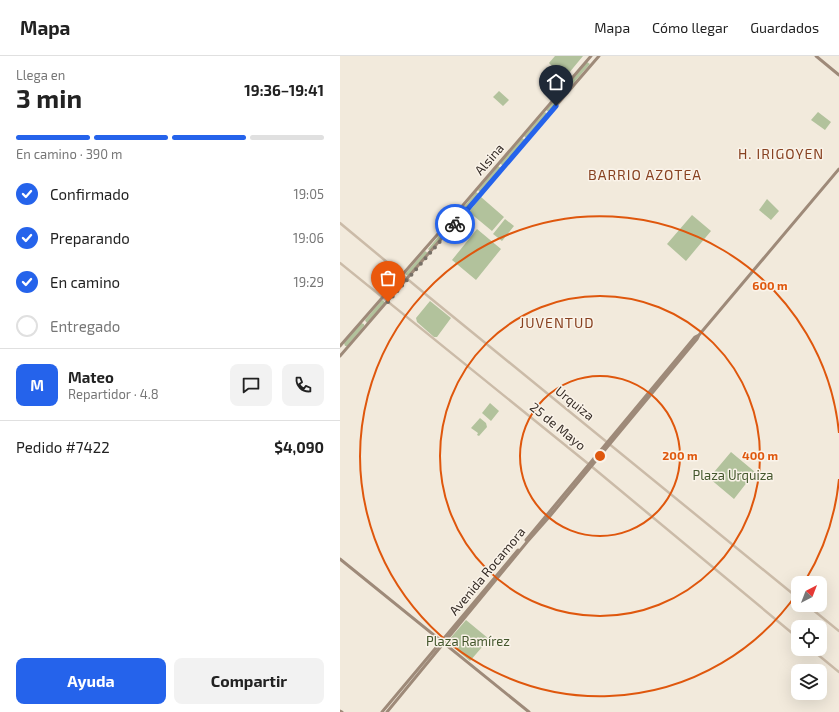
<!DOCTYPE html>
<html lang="es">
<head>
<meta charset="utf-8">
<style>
  body { margin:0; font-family:"Exo 2",sans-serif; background:#f2f2f2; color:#222; height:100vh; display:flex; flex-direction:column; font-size:15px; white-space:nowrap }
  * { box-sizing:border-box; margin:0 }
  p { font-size:13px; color:#767676 }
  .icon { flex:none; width:22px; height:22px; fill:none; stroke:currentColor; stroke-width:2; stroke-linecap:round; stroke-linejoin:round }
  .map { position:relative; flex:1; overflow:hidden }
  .drawer { display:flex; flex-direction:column; background:#fff; width:340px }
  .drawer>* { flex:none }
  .needle { width:26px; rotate:42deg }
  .fabs { position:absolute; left:451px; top:520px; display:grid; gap:8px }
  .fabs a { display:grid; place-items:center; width:36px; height:36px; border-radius:8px; background:#fff; box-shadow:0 4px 16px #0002; font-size:20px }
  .pin { position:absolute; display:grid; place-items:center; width:34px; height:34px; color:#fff; margin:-41px -17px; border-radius:50% 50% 50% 0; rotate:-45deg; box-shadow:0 0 4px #0007 }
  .pin .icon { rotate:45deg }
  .courier { position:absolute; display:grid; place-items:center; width:40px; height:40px; margin:-20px; border:3px solid #2563eb; border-radius:50%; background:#fff; color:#222; box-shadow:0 1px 5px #0007 }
  .summary em { font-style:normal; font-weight:700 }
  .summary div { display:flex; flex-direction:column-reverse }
  .summary { display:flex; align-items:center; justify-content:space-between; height:68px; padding:0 16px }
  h1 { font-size:26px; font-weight:700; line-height:30px }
  .bar { display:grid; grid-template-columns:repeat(4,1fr); gap:6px 4px; align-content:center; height:48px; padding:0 16px }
  .bar i { height:5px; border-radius:3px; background:#e0e0e0 }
  .bar .current { background:#2563eb }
  .bar p { grid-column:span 4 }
  .line { display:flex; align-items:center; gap:10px; padding:0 16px; border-top:1px solid #e0e0e0 }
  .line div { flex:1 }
  .round { display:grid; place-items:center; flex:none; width:42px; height:42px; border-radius:8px; background:#f2f2f2 }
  ol { padding:0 16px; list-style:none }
  li { display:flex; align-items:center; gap:12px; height:44px }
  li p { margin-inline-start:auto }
  li .icon { padding:4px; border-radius:50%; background:#2563eb; color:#fff; stroke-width:4 }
  li:last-child { color:#767676 }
  li i { width:22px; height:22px; border:2px solid #e0e0e0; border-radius:50% }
  .action { display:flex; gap:8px; margin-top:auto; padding:8px 16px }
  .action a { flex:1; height:46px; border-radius:8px; background:#2563eb; color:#fff; font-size:16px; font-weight:700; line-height:46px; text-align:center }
  .action a+a { background:#f2f2f2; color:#222 }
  header { display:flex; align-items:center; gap:24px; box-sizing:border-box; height:56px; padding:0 20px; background:#fff; border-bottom:1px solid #e0e0e0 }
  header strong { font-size:19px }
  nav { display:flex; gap:22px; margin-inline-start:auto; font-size:14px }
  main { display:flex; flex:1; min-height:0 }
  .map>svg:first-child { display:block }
  .green { fill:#b2c29c }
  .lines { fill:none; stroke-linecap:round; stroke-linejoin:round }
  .tertiary { stroke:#cbbba8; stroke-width:2.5 }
  .secondary { stroke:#9e8a79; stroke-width:3 }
  .done { stroke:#787067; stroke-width:4; stroke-dasharray:0 7.2 }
  .route { stroke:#2563eb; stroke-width:5 }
  .ring { fill:none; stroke:#df570d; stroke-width:2 }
  .labels { text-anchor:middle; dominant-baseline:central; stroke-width:3; stroke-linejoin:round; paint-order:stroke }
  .street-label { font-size:13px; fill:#372e28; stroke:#faf3e9 }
  .park-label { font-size:13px; fill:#43562c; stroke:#faf3e9 }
  .neighbourhood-label { font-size:14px; letter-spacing:1px; fill:#874120; stroke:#faf3e9 }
  .centre { fill:#df570d; stroke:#faf3e9; stroke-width:2 }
  .ring-label { font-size:12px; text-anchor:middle; font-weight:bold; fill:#df570d; stroke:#faf3e9; stroke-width:3; stroke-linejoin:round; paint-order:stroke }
</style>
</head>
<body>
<header>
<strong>Mapa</strong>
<nav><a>Mapa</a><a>Cómo llegar</a><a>Guardados</a></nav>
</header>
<main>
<section class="drawer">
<div class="summary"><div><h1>3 min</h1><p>Llega en</p></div><em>19:36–19:41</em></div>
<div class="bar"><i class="current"></i><i class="current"></i><i class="current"></i><i></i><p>En camino · 390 m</p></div>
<ol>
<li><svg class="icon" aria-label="check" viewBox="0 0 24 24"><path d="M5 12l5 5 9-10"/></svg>Confirmado<p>19:05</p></li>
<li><svg class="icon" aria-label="check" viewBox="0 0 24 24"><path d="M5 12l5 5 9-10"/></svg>Preparando<p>19:06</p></li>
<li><svg class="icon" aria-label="check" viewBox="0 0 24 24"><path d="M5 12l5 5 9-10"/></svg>En camino<p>19:29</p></li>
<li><i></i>Entregado</li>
</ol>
<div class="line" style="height:72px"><b class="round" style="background:#2563eb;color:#fff">M</b><div><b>Mateo</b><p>Repartidor · 4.8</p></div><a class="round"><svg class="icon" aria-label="chat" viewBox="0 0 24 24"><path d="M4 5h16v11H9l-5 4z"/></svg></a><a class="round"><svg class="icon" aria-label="phone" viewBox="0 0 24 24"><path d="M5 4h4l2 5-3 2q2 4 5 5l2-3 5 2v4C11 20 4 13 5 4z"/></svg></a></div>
<div class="line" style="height:52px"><div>Pedido #7422</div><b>$4,090</b></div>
<div class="action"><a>Ayuda</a><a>Compartir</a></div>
</section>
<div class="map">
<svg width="499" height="656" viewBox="0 0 499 656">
  <rect width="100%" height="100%" fill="#f2eadc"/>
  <path class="green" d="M215 0H243L224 23 209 7Z
    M247 6 250 8 230 31 228 29Z
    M225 32 228 35 209 56 206 54Z
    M159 35 169 44 163 50 153 41Z
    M205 56 207 58 186 82 184 80Z
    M478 56 491 66 485 74 471 64Z
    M182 82 185 84 163 110 160 107Z
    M158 110 161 112 140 136 138 134Z
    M136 136 139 138 122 158 120 156Z
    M141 141 164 161 152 175 129 156Z
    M427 143 439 155 431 164 419 154Z
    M117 158 120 160 90 195 88 193Z
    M352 159 371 175 346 205 327 188Z
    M165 163 174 170 162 185 153 178Z
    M137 173 161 193 136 224 112 204Z
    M85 195 88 197 68 220 65 218Z
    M62 221H63L65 223 47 243 45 242 46 240Z
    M43 244 45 247 27 267 26 266 25 264 41 245Z
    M90 245 111 262 97 281H94L77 266 76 262Z
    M21 267 24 268V270L7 290H5L4 287Z
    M150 347 159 355 151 365 142 357Z
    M140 362 146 367 147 371 139 380 137 379 138 377 131 372Z
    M391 396 415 416 394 443 369 422Z
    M126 564 149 583 130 605 107 586Z"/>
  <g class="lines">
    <path class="tertiary" d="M0 167 89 241 458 542
      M0 207 251 410 458 582
      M467 549 499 575
      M471 593 499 616"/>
    <path class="secondary" d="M476 0 499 19
      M0 290 118 155 251 0
      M0 300 259 0
      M186 484 355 281 359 279
      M0 503 189 656
      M0 655 2 656
      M42 656 178 494
      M47 656 187 486 210 460 357 283 359 279 499 113"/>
  </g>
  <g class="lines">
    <path class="done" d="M48 246 115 168"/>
    <path class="route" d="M115 168 216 50"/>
  </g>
  <g class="ring">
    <circle cx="260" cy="400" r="80"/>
    <circle cx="260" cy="400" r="160"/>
    <path d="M499 423A240 240 0 0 1 465 525M458 536A240 240 0 1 1 499 377"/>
  </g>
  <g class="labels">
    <g class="street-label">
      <text transform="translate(149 103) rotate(-49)">Alsina</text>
      <text transform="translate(235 347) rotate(39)">Urquiza</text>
      <text transform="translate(218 370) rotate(39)">25 de Mayo</text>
      <text transform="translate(147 515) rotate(-50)">Avenida Rocamora</text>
    </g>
    <g class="park-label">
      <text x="393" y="419">Plaza Urquiza</text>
      <text x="128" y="585">Plaza Ramírez</text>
    </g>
    <g class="neighbourhood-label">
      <text x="441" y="97">H. IRIGOYEN</text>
      <text x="305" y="118">BARRIO AZOTEA</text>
      <text x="217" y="266">JUVENTUD</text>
    </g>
  </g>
  <circle cx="260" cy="400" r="6" class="centre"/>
  <g class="ring-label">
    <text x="430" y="234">600 m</text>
    <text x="340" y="404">200 m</text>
    <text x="420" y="404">400 m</text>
  </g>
</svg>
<div class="fabs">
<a><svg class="needle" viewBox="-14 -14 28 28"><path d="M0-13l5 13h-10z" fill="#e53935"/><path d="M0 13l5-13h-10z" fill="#767676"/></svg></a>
<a><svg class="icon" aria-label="locate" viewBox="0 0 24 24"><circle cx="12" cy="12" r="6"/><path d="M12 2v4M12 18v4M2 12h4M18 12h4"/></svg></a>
<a><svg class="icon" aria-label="layers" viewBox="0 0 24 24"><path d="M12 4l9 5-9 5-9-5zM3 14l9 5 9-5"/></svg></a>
</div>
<div class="pin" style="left:48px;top:246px;background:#ea580c"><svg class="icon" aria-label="bag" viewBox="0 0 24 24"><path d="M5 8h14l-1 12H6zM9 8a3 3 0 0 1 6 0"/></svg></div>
<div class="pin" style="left:216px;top:50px;background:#1f2937"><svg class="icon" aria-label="home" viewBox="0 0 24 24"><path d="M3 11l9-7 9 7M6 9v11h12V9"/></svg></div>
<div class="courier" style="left:115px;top:168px"><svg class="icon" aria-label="bike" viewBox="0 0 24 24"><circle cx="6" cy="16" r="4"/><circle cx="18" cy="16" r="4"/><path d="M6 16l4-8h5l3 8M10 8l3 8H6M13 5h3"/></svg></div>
</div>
</main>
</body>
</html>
